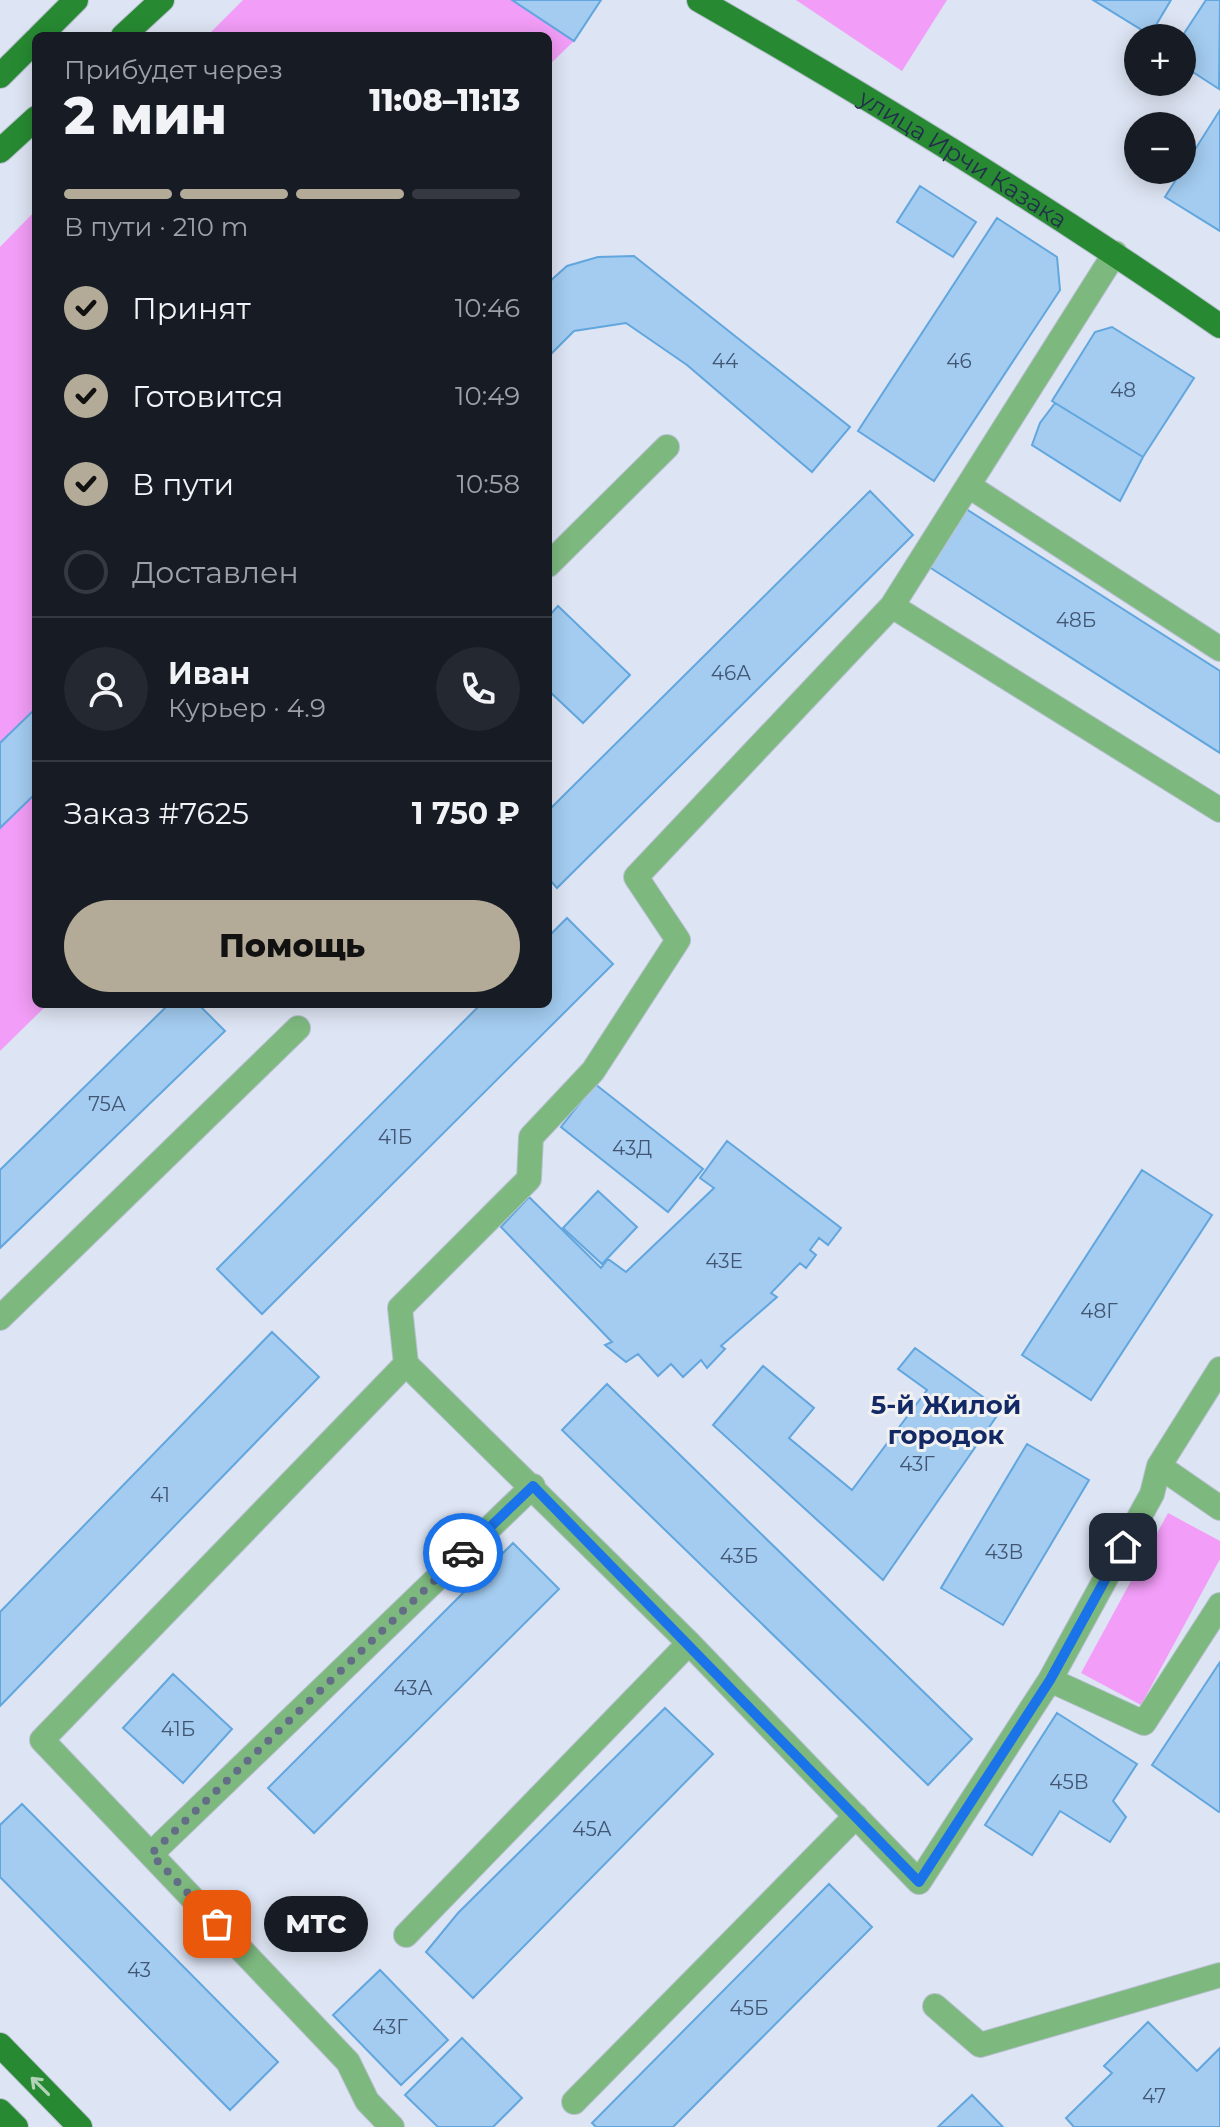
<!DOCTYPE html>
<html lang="ru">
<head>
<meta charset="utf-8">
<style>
  body { margin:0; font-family:Montserrat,sans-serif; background:#242831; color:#f1f3f6; height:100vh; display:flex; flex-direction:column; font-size:30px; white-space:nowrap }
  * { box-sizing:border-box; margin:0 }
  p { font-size:26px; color:#9ea1a6 }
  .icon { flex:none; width:44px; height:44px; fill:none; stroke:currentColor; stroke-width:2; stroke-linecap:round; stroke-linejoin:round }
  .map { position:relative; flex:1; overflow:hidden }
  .sheet { position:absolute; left:32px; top:32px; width:520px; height:976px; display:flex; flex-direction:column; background:#171b24; border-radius:12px; box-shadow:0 4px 20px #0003 }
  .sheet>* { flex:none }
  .fabs { position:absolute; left:1124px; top:24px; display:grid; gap:16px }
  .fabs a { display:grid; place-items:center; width:72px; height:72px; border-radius:50%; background:#171b24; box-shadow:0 4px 20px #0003; font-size:40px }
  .pin { position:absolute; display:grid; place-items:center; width:68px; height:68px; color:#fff; margin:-34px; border-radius:16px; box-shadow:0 4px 12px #0006 }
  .courier { position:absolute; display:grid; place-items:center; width:80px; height:80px; margin:-40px; border:6px solid #1a73e8; border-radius:50%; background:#fff; color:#222; box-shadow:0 2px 10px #0007 }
  .bubble { position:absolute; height:56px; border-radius:28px; background:#171b24; box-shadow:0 4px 20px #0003; font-size:26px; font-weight:800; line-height:56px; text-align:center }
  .head em { font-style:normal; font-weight:800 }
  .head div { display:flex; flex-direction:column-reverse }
  .head { display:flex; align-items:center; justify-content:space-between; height:136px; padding:0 32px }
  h1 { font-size:52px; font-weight:800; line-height:60px }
  .bar { display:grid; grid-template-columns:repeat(4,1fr); gap:12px 8px; align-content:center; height:96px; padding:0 32px }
  .bar i { height:10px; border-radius:6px; background:#363941 }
  .bar .selected { background:#b3ab97 }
  .bar p { grid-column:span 4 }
  .line { display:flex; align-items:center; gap:20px; padding:0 32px; border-top:2px solid #363941 }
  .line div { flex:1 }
  .round { display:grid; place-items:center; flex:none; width:84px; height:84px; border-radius:42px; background:#242831 }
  ol { padding:0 32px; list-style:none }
  li { display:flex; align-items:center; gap:24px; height:88px }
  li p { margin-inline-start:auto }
  li .icon { padding:8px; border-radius:50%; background:#b3ab97; color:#111; stroke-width:4 }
  li:last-child { color:#9ea1a6 }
  li i { width:44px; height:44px; border:4px solid #363941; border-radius:50% }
  .primary-button { display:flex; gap:16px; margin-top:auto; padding:16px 32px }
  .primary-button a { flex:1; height:92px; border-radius:48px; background:#b3ab97; color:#111; font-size:32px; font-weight:800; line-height:92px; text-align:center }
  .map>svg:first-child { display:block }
  .green { fill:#f29df7 }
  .building { fill:#a3ccf0; stroke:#61a6de; stroke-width:2 }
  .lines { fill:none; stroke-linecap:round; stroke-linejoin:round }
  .minor-casing { stroke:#b8c0d1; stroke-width:26 }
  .major-casing { stroke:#b8c0d1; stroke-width:26 }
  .minor { stroke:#7db87e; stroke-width:24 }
  .major { stroke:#278a32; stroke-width:24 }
  .oneway { stroke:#b4d2b8 }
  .done { stroke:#636e86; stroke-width:8; stroke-dasharray:0 14.4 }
  .route { stroke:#1a73e8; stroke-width:10 }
  .labels { text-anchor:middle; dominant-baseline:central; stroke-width:6; stroke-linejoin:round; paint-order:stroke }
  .number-label { font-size:20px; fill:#425674 }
  .street-label { font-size:24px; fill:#222f4b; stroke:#f1f1f1 }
  .neighbourhood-label { font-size:26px; font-weight:bold; fill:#132965; stroke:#f1f1f1 }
</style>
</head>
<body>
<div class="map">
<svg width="1220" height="2127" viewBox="0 0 1220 2127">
  <rect width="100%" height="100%" fill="#dde4f3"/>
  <path class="green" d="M243 0H512L574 41 548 66V36H207Z
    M796 0H947L902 71Z
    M36 210V1004H48L0 1051V247Z
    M1168 1513 1220 1541V1559L1141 1705 1081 1673Z"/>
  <path class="building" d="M512 0H601L574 41Z
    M1093 0H1171L1150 35Z
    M1206 0H1220L1219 89 1182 65 1181 38Z
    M1220 110V231L1165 197Z
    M920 186 976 222 953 257 897 222Z
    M997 218 1057 257 1060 290 934 481 858 431Z
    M634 256 850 427 812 472 687 365 626 323 574 331 548 357V283L567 266 598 257Z
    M1112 327 1194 378 1143 457 1052 401 1095 332Z
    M1055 403 1143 457 1120 501 1032 445 1040 423Z
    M870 491 913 535 557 888 548 878V811Z
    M963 507 1220 671V753L926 565Z
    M558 606 630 675 583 723 548 690V617Z
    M36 708V793L0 828V743Z
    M567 918 613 964 262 1314 217 1269 481 1004H548V937Z
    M169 1004H198L225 1031 0 1248V1170Z
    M595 1084 703 1169 668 1212 561 1127Z
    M727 1141 841 1228 828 1245 819 1238 810 1250 816 1255 806 1268 800 1263 771 1293 777 1297 721 1346 725 1349 707 1368 701 1360 683 1377 671 1364 658 1376 638 1354 626 1362 605 1345 612 1342 501 1227 529 1197 601 1268 608 1259 626 1272 714 1188 700 1178Z
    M1142 1170 1212 1215 1091 1400 1022 1355Z
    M598 1191 637 1227 602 1264 563 1228Z
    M272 1332 319 1377 0 1706V1612Z
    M915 1348 1001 1410 883 1580 713 1425 763 1366 814 1408 789 1438 852 1490 927 1390 898 1369Z
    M607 1384 972 1739 928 1785 562 1430Z
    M1027 1444 1089 1480 1003 1625 941 1588Z
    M513 1543 559 1589 314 1833 268 1788Z
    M1220 1662V1811L1219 1812 1152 1765Z
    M173 1674 232 1729 183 1783 123 1728Z
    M665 1708 713 1754 473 1998 426 1952 458 1913Z
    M1057 1713 1137 1764 1113 1801 1126 1817 1110 1842 1060 1811 1032 1855 985 1825Z
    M22 1804 278 2062 230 2110 0 1877V1825Z
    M829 1884 872 1927 673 2127H596L592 2123Z
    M380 1970 448 2040 401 2085 333 2015Z
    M1148 2022 1197 2071 1220 2048V2127H1074L1066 2118 1112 2073 1104 2066Z
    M462 2038 522 2098 493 2127H438L405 2095Z
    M972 2095 1003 2127H938Z
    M972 2095 1003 2127H938Z"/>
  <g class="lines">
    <defs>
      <path id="minor" d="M1115 253 892 606 636 877 678 940 593 1071 531 1137 529 1179 400 1308 406 1364 689 1643 919 1882 1050 1680 1152 1494 1159 1466 1220 1369
        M969 486 1220 649
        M548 565 667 447
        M892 606 1220 810
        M0 1318 298 1028
        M1159 1466 1220 1508
        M1050 1680 1144 1723 1220 1605
        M151 1854 533 1486
        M406 1935 689 1643
        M935 2006 980 2045 1220 1975
        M574 2102 856 1816
        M392 2127 367 2101 348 2062 42 1740 406 1364"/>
      <g id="major">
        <path id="s1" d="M699 0C877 102 1052 209 1220 326"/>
        <path d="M40 36 76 0"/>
        <path d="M123 36 162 0"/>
        <path d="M0 76 36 40"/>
        <path d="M0 151 36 118"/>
        <path d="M0 2045 80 2127"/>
        <path d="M0 2111 16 2127"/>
      </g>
    </defs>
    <use href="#minor" class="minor-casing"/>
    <use href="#major" class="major-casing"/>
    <use href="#minor" class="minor"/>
    <use href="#major" class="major"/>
  </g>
  <defs><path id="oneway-shaft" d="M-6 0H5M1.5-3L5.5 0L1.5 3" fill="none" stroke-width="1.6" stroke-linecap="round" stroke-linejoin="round" transform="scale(2)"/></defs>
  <use class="oneway" href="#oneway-shaft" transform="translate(40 2086) rotate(-135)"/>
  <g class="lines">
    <path class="done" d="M217 1924 151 1854 463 1553"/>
    <path class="route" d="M463 1553 533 1486 919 1882 1050 1680 1123 1547"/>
  </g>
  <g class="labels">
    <g class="number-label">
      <text x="725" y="361">44</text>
      <text x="959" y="361">46</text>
      <text x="1123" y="390">48</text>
      <text x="1076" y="620">48Б</text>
      <text x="731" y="673">46А</text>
      <text x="107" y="1104">75А</text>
      <text x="395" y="1137">41Б</text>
      <text x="632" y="1148">43Д</text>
      <text x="724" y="1261">43Е</text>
      <text x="1099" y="1311">48Г</text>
      <text x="917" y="1464">43Г</text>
      <text x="160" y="1495">41</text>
      <text x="1004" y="1552">43В</text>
      <text x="739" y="1556">43Б</text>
      <text x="413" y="1688">43А</text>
      <text x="178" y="1729">41Б</text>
      <text x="1069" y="1782">45В</text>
      <text x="592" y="1829">45А</text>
      <text x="139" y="1970">43</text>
      <text x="749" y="2008">45Б</text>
      <text x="390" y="2027">43Г</text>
      <text x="1154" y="2096">47</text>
    </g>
    <g class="street-label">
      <text stroke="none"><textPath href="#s1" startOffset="308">улица Ирчи Казака</textPath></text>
    </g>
    <g class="neighbourhood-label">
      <text x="946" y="1405">5-й Жилой<tspan x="946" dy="30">городок</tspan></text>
    </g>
  </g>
</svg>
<div class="fabs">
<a>+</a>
<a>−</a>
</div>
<div class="pin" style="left:217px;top:1924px;background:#ea580c"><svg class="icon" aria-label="bag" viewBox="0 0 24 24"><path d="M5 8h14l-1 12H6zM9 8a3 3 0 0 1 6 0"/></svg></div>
<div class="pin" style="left:1123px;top:1547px;background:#1f2937"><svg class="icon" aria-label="home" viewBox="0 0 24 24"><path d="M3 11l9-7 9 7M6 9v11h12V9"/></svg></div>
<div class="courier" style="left:463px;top:1553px"><svg class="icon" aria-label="car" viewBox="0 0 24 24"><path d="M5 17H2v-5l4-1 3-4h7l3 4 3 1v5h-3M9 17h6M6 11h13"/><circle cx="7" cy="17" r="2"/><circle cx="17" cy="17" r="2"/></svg></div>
<div class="bubble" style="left:264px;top:1896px;width:104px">МТС</div>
<section class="sheet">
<div class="head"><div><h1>2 мин</h1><p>Прибудет через</p></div><em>11:08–11:13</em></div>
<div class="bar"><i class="selected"></i><i class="selected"></i><i class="selected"></i><i></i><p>В пути · 210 m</p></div>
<ol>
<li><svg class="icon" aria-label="check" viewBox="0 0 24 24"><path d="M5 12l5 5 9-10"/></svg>Принят<p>10:46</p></li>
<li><svg class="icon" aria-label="check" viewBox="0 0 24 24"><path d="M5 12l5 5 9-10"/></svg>Готовится<p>10:49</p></li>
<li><svg class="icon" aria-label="check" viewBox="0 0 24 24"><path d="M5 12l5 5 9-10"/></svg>В пути<p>10:58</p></li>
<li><i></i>Доставлен</li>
</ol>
<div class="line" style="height:144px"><a class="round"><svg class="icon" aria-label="person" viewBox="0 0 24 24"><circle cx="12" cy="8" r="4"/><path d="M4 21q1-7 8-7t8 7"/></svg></a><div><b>Иван</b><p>Курьер · 4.9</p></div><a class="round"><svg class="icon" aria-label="phone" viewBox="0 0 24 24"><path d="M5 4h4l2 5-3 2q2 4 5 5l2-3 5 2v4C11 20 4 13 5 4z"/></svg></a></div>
<div class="line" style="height:104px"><div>Заказ #7625</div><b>1 750 ₽</b></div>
<div class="primary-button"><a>Помощь</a></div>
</section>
</div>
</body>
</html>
